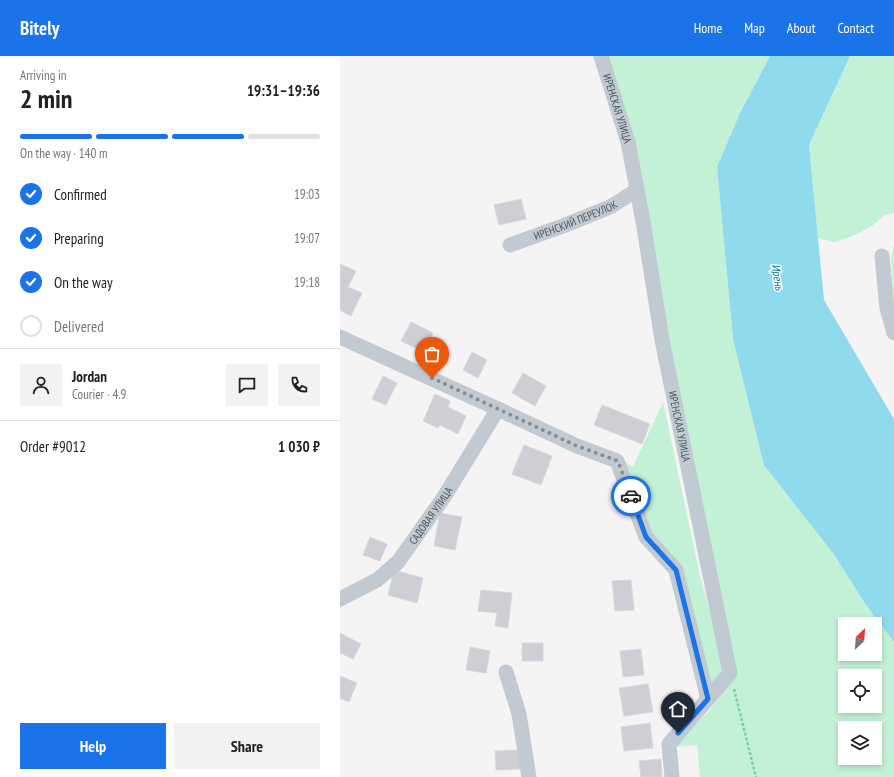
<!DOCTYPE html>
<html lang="en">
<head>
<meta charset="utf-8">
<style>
  body { margin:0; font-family:"PT Sans Narrow",sans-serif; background:#f2f2f2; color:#202124; height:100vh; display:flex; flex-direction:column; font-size:15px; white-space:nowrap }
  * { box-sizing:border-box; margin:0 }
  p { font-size:13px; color:#757577 }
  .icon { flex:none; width:22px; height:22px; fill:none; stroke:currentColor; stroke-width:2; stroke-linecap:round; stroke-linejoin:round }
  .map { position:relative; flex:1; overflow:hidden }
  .panel { display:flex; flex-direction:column; background:#fff; width:340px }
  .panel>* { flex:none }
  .needle { width:26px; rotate:25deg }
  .controls { position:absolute; left:498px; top:561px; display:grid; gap:8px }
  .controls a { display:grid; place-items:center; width:44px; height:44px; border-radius:0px; background:#fff; box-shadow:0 2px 6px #0003; font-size:20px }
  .pin { position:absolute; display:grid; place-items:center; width:34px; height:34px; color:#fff; margin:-41px -17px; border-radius:50% 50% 50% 0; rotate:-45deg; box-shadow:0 0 4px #0007 }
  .pin .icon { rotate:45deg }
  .courier { position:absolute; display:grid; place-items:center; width:40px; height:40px; margin:-20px; border:3px solid #1a73e8; border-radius:50%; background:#fff; color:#222; box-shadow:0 1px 5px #0007 }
  .head em { font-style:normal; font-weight:800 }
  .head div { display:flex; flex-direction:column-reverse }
  .head { display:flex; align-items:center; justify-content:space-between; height:68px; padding:0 20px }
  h1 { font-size:26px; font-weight:800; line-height:30px }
  .bar { display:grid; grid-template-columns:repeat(4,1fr); gap:6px 4px; align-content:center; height:48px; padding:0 20px }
  .bar i { height:5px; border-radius:3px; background:#e0e0e0 }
  .bar .current { background:#1a73e8 }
  .bar p { grid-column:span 4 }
  .line { display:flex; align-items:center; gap:10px; padding:0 20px; border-top:1px solid #e0e0e0 }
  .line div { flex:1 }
  .round { display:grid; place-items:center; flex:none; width:42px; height:42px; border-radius:0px; background:#f2f2f2 }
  ol { padding:0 20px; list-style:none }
  li { display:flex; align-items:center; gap:12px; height:44px }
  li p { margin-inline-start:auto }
  li .icon { padding:4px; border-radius:50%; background:#1a73e8; color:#fff; stroke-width:4 }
  li:last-child { color:#757577 }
  li i { width:22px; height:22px; border:2px solid #e0e0e0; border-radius:50% }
  .cta { display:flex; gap:8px; margin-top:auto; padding:8px 20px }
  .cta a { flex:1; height:46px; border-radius:0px; background:#1a73e8; color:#fff; font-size:16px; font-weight:800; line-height:46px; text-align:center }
  .cta a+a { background:#f2f2f2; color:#202124 }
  header { display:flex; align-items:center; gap:24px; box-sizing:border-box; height:56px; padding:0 20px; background:#1a73e8; color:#fff }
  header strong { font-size:19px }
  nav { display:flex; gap:22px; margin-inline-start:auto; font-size:14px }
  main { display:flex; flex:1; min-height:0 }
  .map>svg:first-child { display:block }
  .green { fill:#c3f1d5; fill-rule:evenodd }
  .water { fill:#90daee }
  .building { fill:#cdcfd5; stroke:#d7d9de }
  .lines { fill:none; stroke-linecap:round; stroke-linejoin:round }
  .path { stroke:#7ad0a6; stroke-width:2.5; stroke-dasharray:3 2; stroke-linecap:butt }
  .minor { stroke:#c1cad2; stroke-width:15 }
  .done { stroke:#868d94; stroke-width:4; stroke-dasharray:0 7.2 }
  .route { stroke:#1a73e8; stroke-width:5 }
  .labels { text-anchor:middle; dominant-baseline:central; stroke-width:3; stroke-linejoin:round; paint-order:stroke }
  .street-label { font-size:11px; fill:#4a5661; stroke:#fff }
  .water-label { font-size:12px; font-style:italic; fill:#0c7c9b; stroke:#fff }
</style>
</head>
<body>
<header>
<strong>Bitely</strong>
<nav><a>Home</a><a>Map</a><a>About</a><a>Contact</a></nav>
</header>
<main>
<section class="panel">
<div class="head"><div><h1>2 min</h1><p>Arriving in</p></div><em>19:31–19:36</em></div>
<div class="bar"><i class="current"></i><i class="current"></i><i class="current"></i><i></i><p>On the way · 140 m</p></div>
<ol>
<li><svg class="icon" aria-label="check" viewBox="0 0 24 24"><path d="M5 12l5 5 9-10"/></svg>Confirmed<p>19:03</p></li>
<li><svg class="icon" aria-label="check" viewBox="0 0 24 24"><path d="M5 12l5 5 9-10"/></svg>Preparing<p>19:07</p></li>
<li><svg class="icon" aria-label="check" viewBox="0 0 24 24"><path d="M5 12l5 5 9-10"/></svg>On the way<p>19:18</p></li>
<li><i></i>Delivered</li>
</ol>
<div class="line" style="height:72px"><a class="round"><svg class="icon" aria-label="person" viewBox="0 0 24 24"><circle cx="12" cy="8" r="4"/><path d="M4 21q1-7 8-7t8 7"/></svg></a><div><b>Jordan</b><p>Courier · 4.9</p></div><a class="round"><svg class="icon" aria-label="chat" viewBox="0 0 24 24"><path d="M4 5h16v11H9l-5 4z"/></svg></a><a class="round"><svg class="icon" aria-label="phone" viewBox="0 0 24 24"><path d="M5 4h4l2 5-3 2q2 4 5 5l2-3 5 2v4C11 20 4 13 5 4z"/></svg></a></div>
<div class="line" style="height:52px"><div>Order #9012</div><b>1 030 ₽</b></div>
<div class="cta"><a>Help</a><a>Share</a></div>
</section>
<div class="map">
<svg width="554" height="721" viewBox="0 0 554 721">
  <rect width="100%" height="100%" fill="#f5f3f3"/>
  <path class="green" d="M264 0H430L400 57 377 111 393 283 493 497 526 549 554 586V721H360L357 689 334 691 370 654 394 620ZM505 568H535V598H505ZM505 620H535V650H505ZM505 672H535V702H505Z
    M510 0H554V157L545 159 532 170 513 180 494 186 478 182 469 89Z
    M554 188V246L551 202Z
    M323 346 360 520 386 617 368 639 338 511 308 478 281 403 293 411Z"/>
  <path class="water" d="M430 0H510L469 89 484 244 554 363V586L526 549 493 497 424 409 393 283 377 111 400 57Z"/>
  <path class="building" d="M181 143 186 163 159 169 154 149Z
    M0 208 16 215 8 231 22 237 11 260 0 254Z
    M71 266 93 277 84 296 61 285Z
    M132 296 147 304 138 322 123 314Z
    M183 317 206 330 195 350 172 337Z
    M43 320 57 327 46 349 32 343Z
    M95 338 110 345 108 351 126 360 118 378 100 369 98 372 83 365Z
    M262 349 310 368 302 388 254 369Z
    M184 389 212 400 201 429 172 418Z
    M100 457 122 461 115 494 94 490Z
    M30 481 47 488 40 505 23 499Z
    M54 514 83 522 77 547 48 539Z
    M291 524 294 554 275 555 272 525Z
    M141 534 172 537 168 572 155 570 157 557 138 555Z
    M0 577 21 588 13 603 0 597Z
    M182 587H203V605H182Z
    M130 591 150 595 146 617 126 614Z
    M301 593 304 619 283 621 280 595Z
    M0 620 17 627 9 646 0 642Z
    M308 628 313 656 284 660 279 632Z
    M310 667 313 692 284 695 281 671Z
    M179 694 181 713 156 714 155 695Z
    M321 703 322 721H301L299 705Z"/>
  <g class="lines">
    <path class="path" d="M394 633 416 721"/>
    <g class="minor">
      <path id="s1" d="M261 0 288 86 303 165 322 284 390 617 329 688 332 721"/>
      <path id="s2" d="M170 189 223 170 270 151 297 134"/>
      <path d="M542 200 547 252 554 277"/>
      <path d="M0 281 158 353 237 390 277 405 306 481 336 514 368 643"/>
      <path id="s3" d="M0 543 37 524 58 506 104 441 158 353"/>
      <path d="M166 616 179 658 189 721"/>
    </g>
  </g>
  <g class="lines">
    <path class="done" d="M92 322 237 390 278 405 291 440"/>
    <path class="route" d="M291 440 306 481 336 514 368 643 338 677"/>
  </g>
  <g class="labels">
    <g class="street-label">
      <text stroke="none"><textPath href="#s1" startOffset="55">ИРЕНСКАЯ УЛИЦА</textPath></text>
      <text stroke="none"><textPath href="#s2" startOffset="70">ИРЕНСКИЙ ПЕРЕУЛОК</textPath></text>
      <text stroke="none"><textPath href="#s1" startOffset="379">ИРЕНСКАЯ УЛИЦА</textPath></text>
      <text stroke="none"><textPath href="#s3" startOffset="126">САДОВАЯ УЛИЦА</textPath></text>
    </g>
    <g class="water-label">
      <text transform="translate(438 221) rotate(81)">Ирень</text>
    </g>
  </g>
</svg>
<div class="controls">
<a><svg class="needle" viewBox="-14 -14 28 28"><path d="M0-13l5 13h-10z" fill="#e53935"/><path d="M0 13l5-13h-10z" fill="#757577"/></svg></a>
<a><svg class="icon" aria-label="locate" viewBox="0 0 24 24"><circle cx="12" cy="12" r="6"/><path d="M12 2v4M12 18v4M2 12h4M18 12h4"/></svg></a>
<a><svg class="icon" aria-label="layers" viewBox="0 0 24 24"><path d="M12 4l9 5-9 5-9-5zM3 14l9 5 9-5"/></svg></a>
</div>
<div class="pin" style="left:92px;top:322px;background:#ea580c"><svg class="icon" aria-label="bag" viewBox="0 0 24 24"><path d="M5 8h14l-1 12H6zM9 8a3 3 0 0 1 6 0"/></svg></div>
<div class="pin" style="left:338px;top:677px;background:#1f2937"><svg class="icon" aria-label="home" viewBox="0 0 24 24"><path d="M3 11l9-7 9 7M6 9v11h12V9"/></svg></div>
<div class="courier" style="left:291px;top:440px"><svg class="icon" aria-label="car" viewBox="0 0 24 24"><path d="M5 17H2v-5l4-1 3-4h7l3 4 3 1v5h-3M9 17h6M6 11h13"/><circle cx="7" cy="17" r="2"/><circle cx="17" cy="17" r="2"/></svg></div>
</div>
</main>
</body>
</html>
